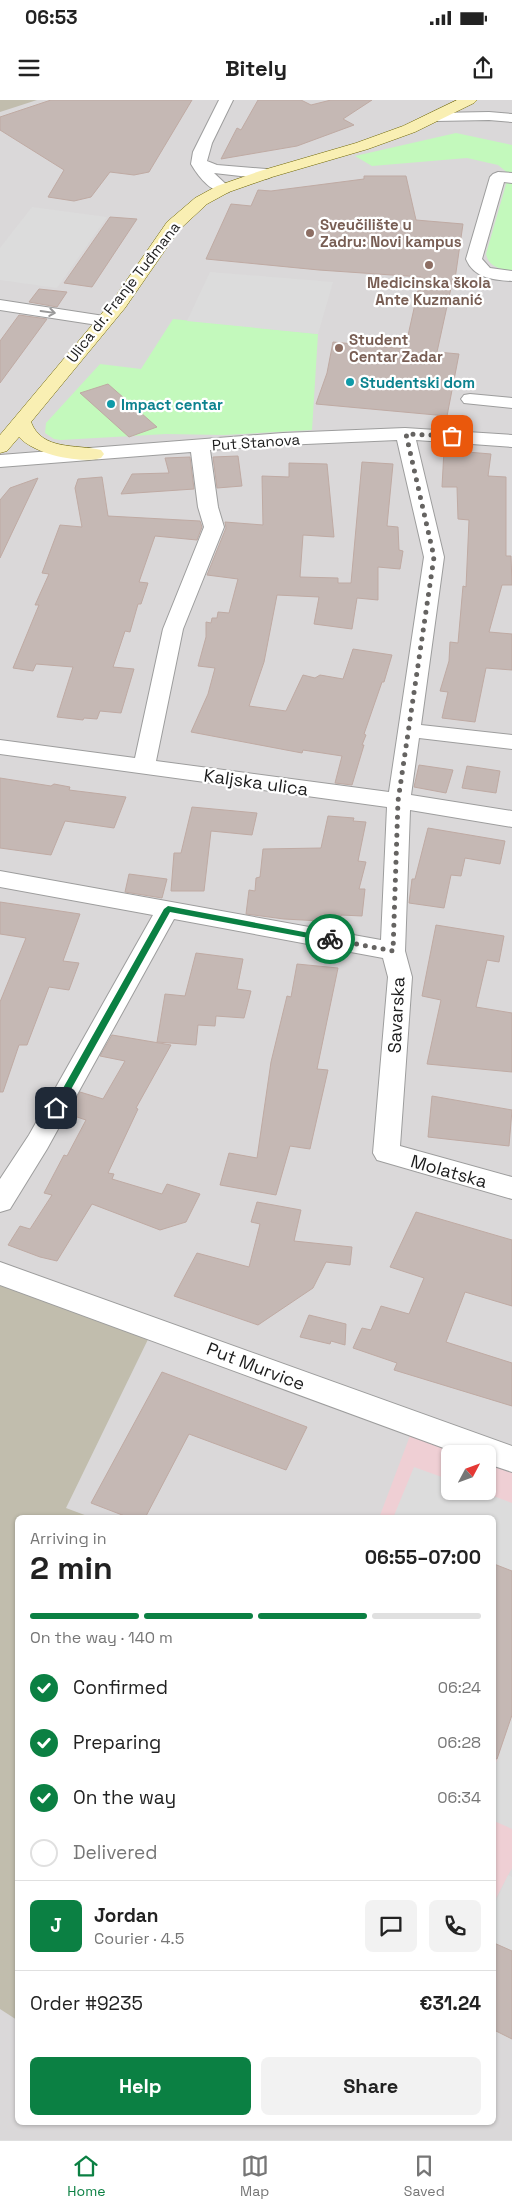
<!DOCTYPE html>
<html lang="en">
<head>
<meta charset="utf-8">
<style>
  body { margin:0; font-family:"Space Grotesk",sans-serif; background:#f2f2f2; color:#222; height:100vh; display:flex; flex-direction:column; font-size:19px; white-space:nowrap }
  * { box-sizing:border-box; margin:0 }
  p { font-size:16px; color:#767676 }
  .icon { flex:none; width:28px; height:28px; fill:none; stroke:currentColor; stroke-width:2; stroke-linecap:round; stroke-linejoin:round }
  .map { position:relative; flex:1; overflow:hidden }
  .details { position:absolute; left:15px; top:1415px; width:481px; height:610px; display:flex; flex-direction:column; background:#fff; border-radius:8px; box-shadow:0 1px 4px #0004 }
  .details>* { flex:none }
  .needle { width:32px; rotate:49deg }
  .tools { position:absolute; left:441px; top:1345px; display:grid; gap:10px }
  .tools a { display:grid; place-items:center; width:55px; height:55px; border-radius:8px; background:#fff; box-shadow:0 1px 4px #0004; font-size:25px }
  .pin { position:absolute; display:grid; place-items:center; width:42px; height:42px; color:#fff; margin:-21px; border-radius:10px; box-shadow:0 2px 8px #0006 }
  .courier { position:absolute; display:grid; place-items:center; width:50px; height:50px; margin:-25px; border:4px solid #0b8043; border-radius:50%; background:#fff; color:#222; box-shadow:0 1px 6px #0007 }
  .summary em { font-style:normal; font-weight:800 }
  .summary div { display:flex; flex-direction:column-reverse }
  .summary { display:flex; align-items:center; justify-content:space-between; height:85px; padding:0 15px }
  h1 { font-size:32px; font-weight:800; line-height:38px }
  .bar { display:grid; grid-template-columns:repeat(4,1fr); gap:8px 5px; align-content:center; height:60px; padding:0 15px }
  .bar i { height:6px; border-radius:4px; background:#e0e0e0 }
  .bar .current { background:#0b8043 }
  .bar p { grid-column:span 4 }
  .line { display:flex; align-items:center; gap:12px; padding:0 15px; border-top:1px solid #e0e0e0 }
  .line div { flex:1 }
  .round { display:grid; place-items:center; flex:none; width:52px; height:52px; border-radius:8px; background:#f2f2f2 }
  ol { padding:0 15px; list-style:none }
  li { display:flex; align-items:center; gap:15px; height:55px }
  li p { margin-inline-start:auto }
  li .icon { padding:5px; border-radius:50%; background:#0b8043; color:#fff; stroke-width:4 }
  li:last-child { color:#767676 }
  li i { width:28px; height:28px; border:2px solid #e0e0e0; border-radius:50% }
  .action { display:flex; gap:10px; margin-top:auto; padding:10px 15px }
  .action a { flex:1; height:58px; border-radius:8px; background:#0b8043; color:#fff; font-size:20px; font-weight:800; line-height:58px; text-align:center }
  .action a+a { background:#f2f2f2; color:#222 }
  .status { display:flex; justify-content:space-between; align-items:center; height:35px; padding:0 25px; background:#fff; direction:ltr }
  .status svg { height:14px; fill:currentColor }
  header { display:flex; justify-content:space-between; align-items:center; height:65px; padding:0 15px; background:#fff; font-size:22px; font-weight:800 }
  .dock { display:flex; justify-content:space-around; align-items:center; height:70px; border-top:1px solid #e0e0e0; background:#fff; font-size:14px; color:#767676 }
  .dock a { display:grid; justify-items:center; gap:2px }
  .dock .current { color:#0b8043 }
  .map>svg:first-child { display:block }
  .residential { fill:#dad8d9; fill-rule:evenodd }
  .commercial { fill:#efcfd4; fill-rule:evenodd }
  .construction { fill:#c1bdad }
  .park { fill:#c3f9bc }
  .parking { fill:#dcdcdc }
  .building { fill:#c5b8b4; stroke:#bfaaa3 }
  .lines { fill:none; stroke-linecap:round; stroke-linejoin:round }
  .street-casing { stroke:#9d9d9d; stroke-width:2 }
  .secondary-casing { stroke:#706705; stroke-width:1 }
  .street { fill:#fff; fill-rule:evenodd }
  .secondary { fill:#f9efb3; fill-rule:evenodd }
  .oneway { stroke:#999 }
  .route { fill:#0b8043 }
  .done { stroke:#656361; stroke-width:5; stroke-dasharray:0 9 }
  .education-dot { fill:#8d6e63; stroke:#fff; stroke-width:2 }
  .culture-dot { fill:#0f9aa8; stroke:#fff; stroke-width:2 }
  .labels { text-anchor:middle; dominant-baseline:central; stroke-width:4.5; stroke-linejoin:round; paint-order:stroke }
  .far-education-label { font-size:15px; font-weight:bold; fill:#785e54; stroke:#fff; text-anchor:start }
  .far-street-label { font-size:15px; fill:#1c1c1c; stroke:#fff }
  .far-culture-label { font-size:15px; font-weight:bold; fill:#0d838f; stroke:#fff; text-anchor:start }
  .street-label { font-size:18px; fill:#1c1c1c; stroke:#fff }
</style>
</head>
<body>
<div class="status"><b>06:53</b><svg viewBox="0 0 49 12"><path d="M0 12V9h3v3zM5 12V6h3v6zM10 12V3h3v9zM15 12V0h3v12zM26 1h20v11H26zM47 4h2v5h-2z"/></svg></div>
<header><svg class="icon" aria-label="menu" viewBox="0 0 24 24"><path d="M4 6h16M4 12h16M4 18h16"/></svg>Bitely<svg class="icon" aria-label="share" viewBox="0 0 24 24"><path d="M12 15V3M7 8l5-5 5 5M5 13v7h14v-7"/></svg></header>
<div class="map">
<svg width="512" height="2040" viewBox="0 0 512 2040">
  <rect width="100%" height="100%" fill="#ede7e1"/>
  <path class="residential" d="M0 0H512V2040H0ZM450 1354H488V1391H450ZM18 1418H494V2022H18Z"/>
  <path class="commercial" d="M414 1325 512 1359V1768L494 1802V1418H379ZM450 1354H488V1391H450Z"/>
  <path class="construction" d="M0 0H37L0 12Z
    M0 1173 154 1227 66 1408 90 1417 18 1418 17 1920 0 1909Z"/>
  <path class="park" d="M456 33 512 45V171C500 169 489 167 486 154L509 74 498 65 467 58 372 66 355 56Z
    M173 219 318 234 312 330 224 335 166 334 61 340 54 339 45 333 46 323 100 264 141 269Z"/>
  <path class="parking" d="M32 107 107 117 57 188 0 180V148Z
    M210 172 333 182 318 234 187 221Z
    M414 1367 450 1380V1391H480L512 1403V1471L494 1464V1418H393Z
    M512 1615V1729L494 1721V1669Z
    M508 1775 512 1777V1851L494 1843V1806Z"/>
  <path class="building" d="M51 0H192L149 72 134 75 110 72 91 97 74 101 48 97 64 70 0 30V17Z
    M258 0H301L311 5 331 0H372L343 19 354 25 297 46 221 59 237 28 241 30Z
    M364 76H406L416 120 463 124 455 179H453L437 252 459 254 447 316 316 304 327 273 333 242 405 249 421 177 319 170 206 159 231 104 251 106 258 90 271 91 310 86 364 79Z
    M110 117 137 119 92 187 64 183Z
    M39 189 67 192 57 207 29 202Z
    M19 215 47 219 0 283V241Z
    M108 284 157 327 129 337 80 293Z
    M444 350 491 354 488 376 506 377V456H511L512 485H502L489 532 512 534V570L486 568 475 622 442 618 448 592 440 591 449 561 450 542 458 543 463 486 466 487 469 420 458 419 457 387H442Z
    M238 356 242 386 217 388 213 357Z
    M190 357 194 389 121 394 132 374 169 373 165 358Z
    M362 362 393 364 387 426 398 427 399 450 403 451 400 469 378 467V500L357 498 352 529 314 524 319 497 277 495 264 562 249 606 286 611 303 575 315 578 320 575 343 579 353 549 392 555 384 582H382L364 634 366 635 362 645H364L352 685 335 683 342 656 303 650 302 653 191 632 208 594 215 568 198 566 206 537V522L211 523 212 518H217L218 512 229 513 238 479 207 475 226 428 225 422 263 425 262 376 289 377V363L327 364 334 437 303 435 300 477 338 478V483H351Z
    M102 377 108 416 200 421 202 427 197 440 155 436 139 482 148 483 141 504H138L130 532 125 531 113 567 134 569 121 613 100 611 97 619 84 618 83 620 57 617 73 567 36 564 33 571 13 568 39 505H35L49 474 42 473 60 425 82 427 75 388 78 379Z
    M38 378 0 458V400L10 388Z
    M419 665 453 670 446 693 414 687Z
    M467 666 500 671 496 693 462 688Z
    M0 678 51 686 54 684 70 687 69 690 126 697 114 728 65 721 51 755 0 748Z
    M192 707 257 713 252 735 211 731 204 791H171L174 753H181Z
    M328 716 354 718 353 721 366 722 358 761 366 762 359 789H365L362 816 341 815 340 822 284 819 246 814 249 790 255 791 256 778 260 777 263 749 321 748Z
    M428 728 505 741 500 764 465 758 461 776 451 775 444 808 409 803 412 779H415Z
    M129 774 167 779 162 798 125 792Z
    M0 802 80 814 63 861 79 863 69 890 49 887 27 945H19L3 992H0V902L26 838 0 834Z
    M436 825 504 836 499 862 487 860 476 907 512 913V972L427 964 441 900 422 896Z
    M196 853 243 859 237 889 251 891 244 918 216 916 215 926 198 925 196 945 157 942 165 894 185 896Z
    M297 864 338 868 317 969 328 970 310 1049 290 1046 276 1095 220 1085 229 1053 257 1058 271 962 287 896 291 897Z
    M112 935 171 945 136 1008 138 1009 108 1073 114 1074 112 1079 162 1094 167 1084 200 1094 186 1122 160 1130 92 1104 57 1161 40 1157 8 1145 20 1126 30 1129 52 1095 44 1093 64 1055 67 1056 86 1020 68 1014 80 992 103 999 125 961 100 956Z
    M432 996 512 1010 509 1046 428 1037Z
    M257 1102 301 1110 294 1141 352 1147 350 1165 326 1162 313 1188 258 1225 174 1196 197 1153 249 1167 260 1124 251 1122Z
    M416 1112 512 1140V1206L465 1192 446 1242 512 1263V1306L394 1270 397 1263 353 1248 362 1228 371 1230 381 1206 409 1214 424 1178 390 1167Z
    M309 1215 346 1224 345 1245 331 1241 330 1244 300 1237Z
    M162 1272 307 1327 286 1370 189 1334 145 1418H130L91 1403Z
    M494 1464 512 1471V1615L497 1659 494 1658Z
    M494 1843 512 1851V1939L494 1930Z"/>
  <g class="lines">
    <defs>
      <path id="street" d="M219 0H233L212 43 207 61 217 65 266 69 271 71 274 74 271 77 266 79 214 73 231 89 229 92C213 96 198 76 191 64L193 52Z
        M489 12 512 14V22L489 20 436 21 431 20 429 17 431 14 436 13Z
        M498 72 512 73V83L504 82 482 159 490 168 512 171V181C493 180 474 178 466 159L490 77 493 74Z
        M0 200 104 216 110 217 113 221 110 225 104 226 0 210Z
        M470 294 512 298V308L464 303 461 299 464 295Z
        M405 328 512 335V347L416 340 444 457 421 625 512 635V649L419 638 411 695 512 711V727L410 710 405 851 412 877 400 1046 512 1077V1099L377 1060 373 1053 388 877 383 858 174 819 47 1049 10 1109 0 1112V1079L29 1035 153 815 0 787V771L381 840 387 707 0 654V640L135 658 163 529 204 427 198 407 191 352 0 367V355L283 333ZM397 340 424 457 389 692 156 661 183 529 224 427 218 407 210 350 283 345Z
        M0 1162 512 1346V1372L488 1364V1354H460L0 1185Z"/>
      <path id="secondary" d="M457 0H477L474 3 415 32 368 49 272 77 229 92 207 104 179 130 125 208 31 322C42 351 76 344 101 350L104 354 101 358C79 364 34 354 19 337L7 351 0 353V335L113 200 167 122 195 98 217 86 260 71 356 43 403 26Z"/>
    </defs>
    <use href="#street" class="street-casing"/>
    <use href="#secondary" class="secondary-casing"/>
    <use href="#street" class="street"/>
    <use href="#secondary" class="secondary"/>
  </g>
  <defs><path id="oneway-shaft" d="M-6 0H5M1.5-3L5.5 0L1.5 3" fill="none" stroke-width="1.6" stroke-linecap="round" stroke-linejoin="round" transform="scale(1.25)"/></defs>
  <use class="oneway" href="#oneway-shaft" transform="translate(48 212) rotate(8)"/>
  <path class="route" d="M168 806 330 837 334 839 330 842 170 812 59 1011H53V1006L164 809Z"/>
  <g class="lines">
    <path class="done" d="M330 839 393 851 398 701 434 457 406 334 452 336"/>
  </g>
  <g class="education-dot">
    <circle cx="310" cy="133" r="5"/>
    <circle cx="429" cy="165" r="5"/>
    <circle cx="339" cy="248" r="5"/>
  </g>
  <g class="culture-dot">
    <circle cx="350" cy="282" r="5"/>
    <circle cx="111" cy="304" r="5"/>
  </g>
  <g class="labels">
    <g class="far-education-label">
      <text x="320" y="124">Sveučilište u<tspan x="320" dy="17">Zadru: Novi kampus</tspan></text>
      <text x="429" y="182" text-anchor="middle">Medicinska škola<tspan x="429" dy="17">Ante Kuzmanić</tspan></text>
      <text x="349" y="239">Student<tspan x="349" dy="17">Centar Zadar</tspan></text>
    </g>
    <g class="far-street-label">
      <text transform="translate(123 192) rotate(-52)">Ulica dr. Franje Tuđmana</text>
      <text transform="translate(256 342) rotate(-4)">Put Stanova</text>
    </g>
    <g class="far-culture-label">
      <text x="360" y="282">Studentski dom</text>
      <text x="121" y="304">Impact centar</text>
    </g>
    <g class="street-label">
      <text transform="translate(256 682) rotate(8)">Kaljska ulica</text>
      <text transform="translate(396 915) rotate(-87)">Savarska</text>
      <text transform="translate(449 1071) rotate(16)">Molatska</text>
      <text transform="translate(256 1266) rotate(21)">Put Murvice</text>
    </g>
  </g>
</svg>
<div class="tools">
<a><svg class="needle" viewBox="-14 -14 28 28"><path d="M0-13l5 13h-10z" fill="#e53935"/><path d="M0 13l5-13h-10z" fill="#767676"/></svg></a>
</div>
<div class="pin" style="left:452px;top:336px;background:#ea580c"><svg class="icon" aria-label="bag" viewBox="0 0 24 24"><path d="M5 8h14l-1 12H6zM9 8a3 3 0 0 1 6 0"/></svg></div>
<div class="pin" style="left:56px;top:1008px;background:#1f2937"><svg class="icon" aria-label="home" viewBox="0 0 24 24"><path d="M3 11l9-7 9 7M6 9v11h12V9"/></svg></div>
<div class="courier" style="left:330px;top:839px"><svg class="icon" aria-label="bike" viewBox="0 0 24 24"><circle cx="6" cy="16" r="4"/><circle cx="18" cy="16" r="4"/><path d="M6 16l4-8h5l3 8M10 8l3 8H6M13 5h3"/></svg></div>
<section class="details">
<div class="summary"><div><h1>2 min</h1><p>Arriving in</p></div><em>06:55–07:00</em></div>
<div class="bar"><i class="current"></i><i class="current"></i><i class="current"></i><i></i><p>On the way · 140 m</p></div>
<ol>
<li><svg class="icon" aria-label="check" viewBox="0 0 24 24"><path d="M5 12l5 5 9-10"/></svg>Confirmed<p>06:24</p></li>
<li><svg class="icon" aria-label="check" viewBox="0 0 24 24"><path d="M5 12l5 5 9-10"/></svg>Preparing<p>06:28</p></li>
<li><svg class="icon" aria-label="check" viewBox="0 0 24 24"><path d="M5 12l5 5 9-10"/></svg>On the way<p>06:34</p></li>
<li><i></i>Delivered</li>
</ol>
<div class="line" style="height:90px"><b class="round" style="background:#0b8043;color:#fff">J</b><div><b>Jordan</b><p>Courier · 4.5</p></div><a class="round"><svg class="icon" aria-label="chat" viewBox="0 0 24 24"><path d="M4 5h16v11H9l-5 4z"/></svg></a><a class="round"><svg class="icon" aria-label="phone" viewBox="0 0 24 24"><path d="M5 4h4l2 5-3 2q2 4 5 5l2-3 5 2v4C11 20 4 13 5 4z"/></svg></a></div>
<div class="line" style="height:65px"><div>Order #9235</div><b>€31.24</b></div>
<div class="action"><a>Help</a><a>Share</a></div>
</section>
</div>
<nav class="dock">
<a class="current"><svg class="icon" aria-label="home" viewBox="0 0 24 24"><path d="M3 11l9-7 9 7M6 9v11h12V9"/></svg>Home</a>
<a><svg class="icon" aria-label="map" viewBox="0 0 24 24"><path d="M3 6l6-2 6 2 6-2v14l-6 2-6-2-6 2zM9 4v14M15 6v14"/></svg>Map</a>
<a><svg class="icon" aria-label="saved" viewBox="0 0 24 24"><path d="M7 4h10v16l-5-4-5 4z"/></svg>Saved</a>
</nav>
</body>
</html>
